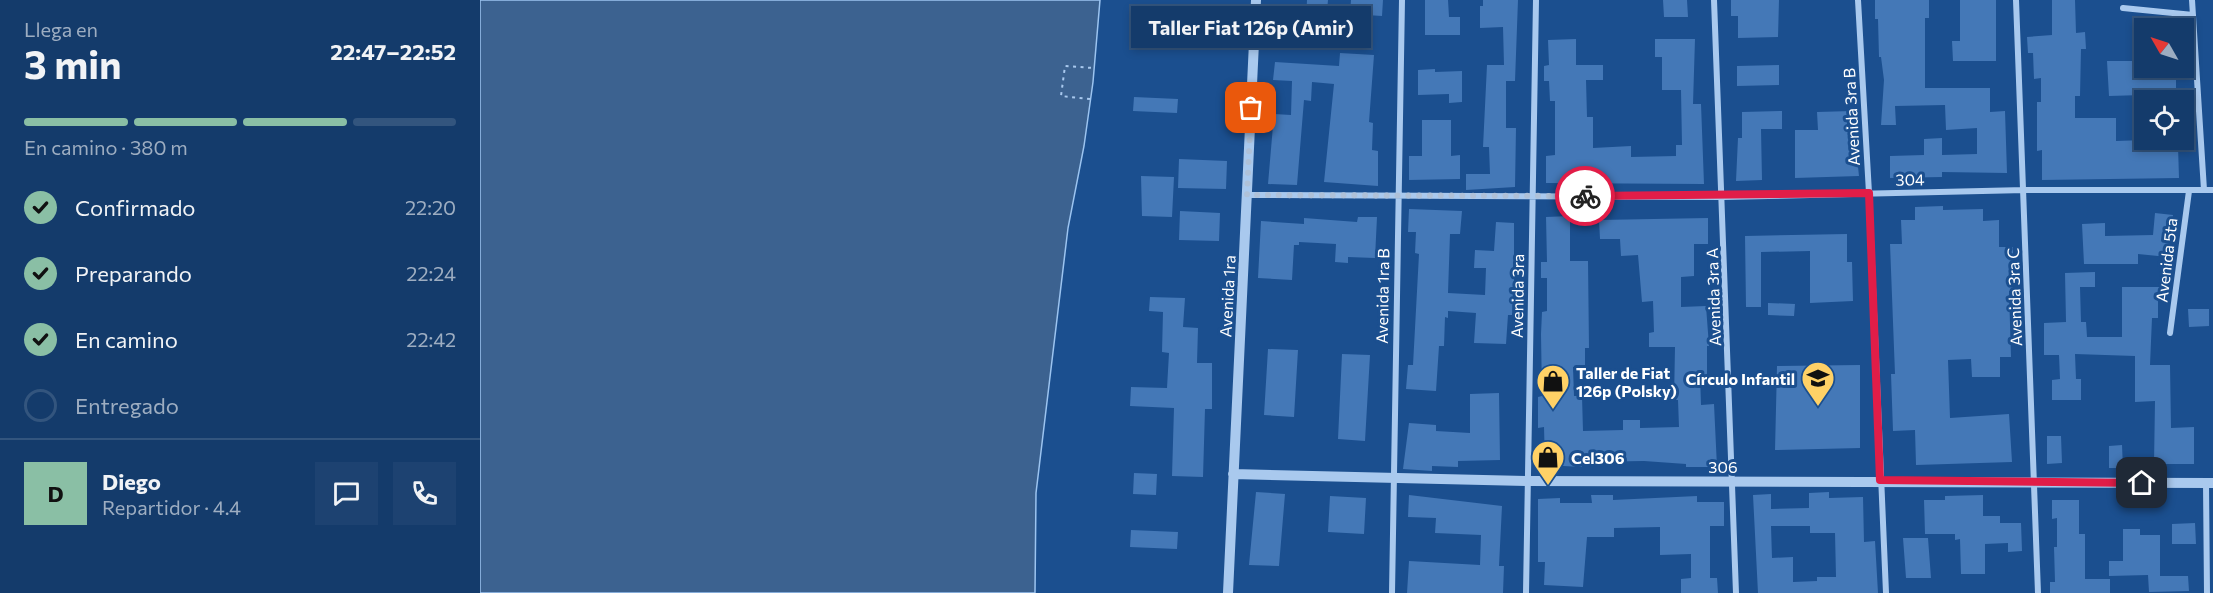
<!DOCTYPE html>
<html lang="es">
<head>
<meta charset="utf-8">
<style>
  body { margin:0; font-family:Commissioner,sans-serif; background:#1d4271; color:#f1f3f6; height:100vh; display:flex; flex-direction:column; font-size:22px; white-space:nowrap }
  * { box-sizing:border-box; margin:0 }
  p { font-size:20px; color:#9dadc1 }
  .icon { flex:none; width:33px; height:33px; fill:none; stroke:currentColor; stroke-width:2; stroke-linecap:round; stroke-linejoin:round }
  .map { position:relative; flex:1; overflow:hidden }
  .details { display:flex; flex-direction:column; background:#143b6b; width:480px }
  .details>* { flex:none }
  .needle { width:39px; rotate:309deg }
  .tools { position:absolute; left:1654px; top:18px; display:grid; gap:12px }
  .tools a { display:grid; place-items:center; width:60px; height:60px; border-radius:0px; background:#143b6b; box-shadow:0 3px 9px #0003,0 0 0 2px #33557e; font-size:30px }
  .pin { position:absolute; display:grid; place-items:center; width:51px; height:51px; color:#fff; margin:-26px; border-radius:12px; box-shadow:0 3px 9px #0006 }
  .courier { position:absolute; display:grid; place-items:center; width:60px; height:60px; margin:-30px; border:4px solid #e11d48; border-radius:50%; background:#fff; color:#222; box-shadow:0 2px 8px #0007 }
  .bubble { position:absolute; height:42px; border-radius:0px; background:#143b6b; box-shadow:0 3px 9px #0003,0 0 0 2px #33557e; font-size:20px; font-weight:700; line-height:42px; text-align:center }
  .overview em { font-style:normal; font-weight:700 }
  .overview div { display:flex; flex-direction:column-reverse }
  .overview { display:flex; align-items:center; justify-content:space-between; height:102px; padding:0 24px }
  h1 { font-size:39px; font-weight:700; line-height:45px }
  .bar { display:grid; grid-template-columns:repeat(4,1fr); gap:9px 6px; align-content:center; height:72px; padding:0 24px }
  .bar i { height:8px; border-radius:4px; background:#33557e }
  .bar .selected { background:#8abfa5 }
  .bar p { grid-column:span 4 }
  .line { display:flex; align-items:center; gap:15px; padding:0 24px; border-top:2px solid #33557e }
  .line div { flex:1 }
  .round { display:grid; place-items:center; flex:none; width:63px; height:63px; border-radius:0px; background:#1d4271 }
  ol { padding:0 24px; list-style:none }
  li { display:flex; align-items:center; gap:18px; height:66px }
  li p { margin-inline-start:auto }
  li .icon { padding:6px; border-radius:50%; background:#8abfa5; color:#111; stroke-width:4 }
  li:last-child { color:#9dadc1 }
  li i { width:33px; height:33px; border:3px solid #33557e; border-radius:50% }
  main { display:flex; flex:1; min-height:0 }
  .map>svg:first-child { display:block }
  .water { fill:#3c6290; stroke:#9cc4f0; stroke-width:1.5 }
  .building { fill:#4478b7; fill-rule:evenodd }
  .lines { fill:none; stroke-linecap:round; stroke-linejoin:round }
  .path { stroke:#a9c9ee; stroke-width:2; stroke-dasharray:3 4.5; stroke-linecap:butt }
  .minor { stroke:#a9c9ee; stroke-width:6 }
  .tertiary { stroke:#a9c9ee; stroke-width:10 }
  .done { stroke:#afc1d8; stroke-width:6; stroke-dasharray:0 10.8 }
  .route { stroke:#e11d48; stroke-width:8 }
  .labels { text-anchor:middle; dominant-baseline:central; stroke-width:6; stroke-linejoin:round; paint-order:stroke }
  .street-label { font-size:16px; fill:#fff; stroke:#1b4f8f }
  .poi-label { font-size:16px; font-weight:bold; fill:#fff; stroke:#1b4f8f; text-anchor:start }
</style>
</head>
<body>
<main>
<section class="details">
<div class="overview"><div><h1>3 min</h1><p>Llega en</p></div><em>22:47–22:52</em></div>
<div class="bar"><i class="selected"></i><i class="selected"></i><i class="selected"></i><i></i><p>En camino · 380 m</p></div>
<ol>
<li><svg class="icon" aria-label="check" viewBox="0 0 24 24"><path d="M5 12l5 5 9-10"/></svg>Confirmado<p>22:20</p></li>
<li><svg class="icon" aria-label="check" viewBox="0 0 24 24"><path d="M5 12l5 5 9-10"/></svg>Preparando<p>22:24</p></li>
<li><svg class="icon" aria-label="check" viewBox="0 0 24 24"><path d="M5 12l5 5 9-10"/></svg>En camino<p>22:42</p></li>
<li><i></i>Entregado</li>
</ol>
<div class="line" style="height:108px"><b class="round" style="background:#8abfa5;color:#111">D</b><div><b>Diego</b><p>Repartidor · 4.4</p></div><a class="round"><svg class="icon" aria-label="chat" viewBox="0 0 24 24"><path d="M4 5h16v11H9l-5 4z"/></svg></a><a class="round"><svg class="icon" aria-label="phone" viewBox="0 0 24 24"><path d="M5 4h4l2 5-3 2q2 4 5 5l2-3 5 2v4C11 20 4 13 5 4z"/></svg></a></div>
</section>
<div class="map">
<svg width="1733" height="593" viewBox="0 0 1733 593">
  <rect width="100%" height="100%" fill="#1b4f8f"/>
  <path class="water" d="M0 0H620L613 82 604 146 588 228 556 493 555 593H0Z"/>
  <path class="building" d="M827 0H848L844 42 812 40 814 19 826 20Z
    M871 0H903L902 16 870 14Z
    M945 0H968L969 17H980V35H945Z
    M1003 0H1038L1035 81H1026V128H1036L1035 187 986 190V174H1010L1009 147H1003L1007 65H1024L1023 27 1000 28V6H1003Z
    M1183 0H1207L1208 17H1184Z
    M1251 0H1299L1298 37 1258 38V16H1251Z
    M1395 0H1449V18H1445V88H1510V112L1525 111 1527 173 1462 172V177L1410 178V156L1444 155V139L1462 138V155L1497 154V128L1466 130 1465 105 1415 106 1416 125H1401L1404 80 1401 57H1399L1398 19H1395Z
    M1480 0H1516V61H1473L1472 41H1480Z
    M1572 0H1595L1596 33 1605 32 1606 49H1601L1600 96H1595V118H1636V141L1665 140V147L1698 146 1699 178 1562 180V150L1557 151V102H1561V78L1554 79 1553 53H1548L1547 37 1572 35Z
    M693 4 740 6 739 23 693 21Z
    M1096 39V65H1123V80H1106L1107 117H1113V148L1151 146V157L1196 156V145H1202L1201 90H1182V57H1175V39H1215L1213 104H1221L1224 184 1066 183V156L1075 155V101H1070L1069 81H1064V66L1069 65 1068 40Z
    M860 53 894 55 889 122 893 123 892 150 898 151V186L844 182 854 84 832 82 831 101 824 100 817 185 788 184 794 114 811 115 812 81 793 80 795 62 859 66Z
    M1627 61H1652V79H1696V94L1629 96Z
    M1299 65V85L1257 86V66Z
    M955 69V72L982 71V102L969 103V94L938 95V70Z
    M654 97 698 99 697 113 653 111Z
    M1302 111V129H1281L1282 180 1256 181 1258 138H1262V112Z
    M1372 111 1379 176 1315 178V130H1338L1337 112Z
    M942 120H971V156L980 155V179L929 180V156H942Z
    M699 159 747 161 746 189 698 188Z
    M661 176 694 177 692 217 662 216Z
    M1463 206V210L1503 209V221L1519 220V247H1533V291H1529L1531 357H1520V377H1492L1491 359 1468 360 1470 418 1529 414 1532 462 1436 465 1435 430 1413 431 1411 374H1415L1410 244H1422L1421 220H1435V207Z
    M929 209 982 211 980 234H970L968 293 1005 295 1006 268H994L995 250 1014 251 1016 222 1034 223V292L1032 315H1028L1026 344 994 343 996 313 968 311V318L965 317 964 346H959L956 391 926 389 928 365H933L939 254 935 253 936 232H928Z
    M700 211 740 213 739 241 699 240Z
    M1675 213 1693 215 1688 257 1658 254V264H1604L1602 224 1625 223V236L1673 235Z
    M1090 216V261H1108L1109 348H1105V367H1093L1094 396H1102L1103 431 1143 430V420H1160V428L1199 427 1198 400H1194L1195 347H1169V333L1174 332 1173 301 1162 302 1158 255 1141 256 1140 239H1120L1119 220 1228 218V244H1214V276L1201 277V307L1226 306 1229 346H1227V375H1220L1221 405 1234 404 1237 467H1206V464L1164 461 1102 462V467L1065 465 1064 427 1058 428V397L1062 396 1061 334 1062 312 1067 311V278H1061V262H1067L1066 217Z
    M878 217H897L895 258 868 257V263L855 262 856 244 819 242V245H814L812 280 778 278 781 221 824 224V218L877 222Z
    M1367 234V262H1372L1373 301 1330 303V251L1281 252V307H1266L1265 236Z
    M1615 272V287H1600L1601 322H1606L1607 337H1642V287H1684V301H1678V318H1672L1670 365H1690L1691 428 1714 427V464H1674L1675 401 1655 402V356L1595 354 1596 379H1601V400H1572V380L1580 379 1579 355H1564V323L1586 322 1585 273Z
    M670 297 705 298 703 327 718 328 717 363H732V409H725L723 477 692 476 694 408 650 406 651 387 687 388 689 353 682 352 683 312 669 311Z
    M1288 303 1315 304 1314 316 1288 315Z
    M1708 309H1729V326L1709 327Z
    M788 349 818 350 814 417 784 415Z
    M862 354 890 355 885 441 858 439Z
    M1380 365V448L1295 450 1297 366Z
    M1019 393 1020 460 978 461V467L952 466V471L923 469 929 423 956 425V431L990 433V394Z
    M1567 436H1581L1582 463 1567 464Z
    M1642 445 1643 468H1629V446Z
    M654 473 677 474 676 495 653 494Z
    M776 492 805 494 799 566 769 565Z
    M1349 492V498L1383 497 1384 542 1395 541 1398 593H1278L1273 495 1291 494V509L1329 508V493ZM1291 526H1330V533H1355L1356 577H1337V581L1313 582V557L1292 558Z
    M929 495 1022 506 1019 566H1024L1023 593H927L929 561 1000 565 1001 535 955 533 956 518 928 517Z
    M1111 495H1133V500L1217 496V502H1244V526H1230V578H1237L1238 593H1201V579L1211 578V554L1180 555V527L1134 528V537H1107L1103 587 1064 585 1065 562H1058V499L1080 498V503H1112Z
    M1503 495V516H1520V523H1541L1542 551 1528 552V543L1505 544V574H1481L1480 539 1475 540V534H1445L1444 500H1465V496Z
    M850 496 886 498 884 534 848 532Z
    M1572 500H1599V534H1605V579H1630V593H1570V582H1575L1574 547H1577V518L1572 519Z
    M1715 523 1716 544H1692V524Z
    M1643 529H1660V535H1680V576H1708L1709 591 1669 592 1668 575 1629 576V561H1643Z
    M651 530 698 532 697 549 650 547Z
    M1423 538H1448L1451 578H1426Z"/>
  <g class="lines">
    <path class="path" d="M610 99 581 96 585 66 613 68"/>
    <path class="minor" d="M1234 0 1256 593
      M1378 0 1389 193 1406 593
      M1536 0 1558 593
      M1712 0 1724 190
      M1643 8 1713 15
      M1661 47 1665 48
      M1704 49H1715
      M767 195 1243 197 1545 190H1733
      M1690 333 1709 191
      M1726 483 1727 593
      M912 593 922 0
      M1046 593 1056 0"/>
    <path class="tertiary" d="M753 474 1047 481 1733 483
      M748 593 776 0"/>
  </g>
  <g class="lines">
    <path class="done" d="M771 108 767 195 1105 196"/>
    <path class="route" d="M1105 196 1389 193 1400 480 1662 483"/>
  </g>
  <defs>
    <symbol id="school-pin" viewBox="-11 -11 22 30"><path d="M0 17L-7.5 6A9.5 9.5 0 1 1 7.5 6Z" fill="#ffd166" stroke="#1b4f8f"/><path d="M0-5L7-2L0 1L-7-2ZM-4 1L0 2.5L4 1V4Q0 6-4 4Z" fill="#111"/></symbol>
    <symbol id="shop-pin" viewBox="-11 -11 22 30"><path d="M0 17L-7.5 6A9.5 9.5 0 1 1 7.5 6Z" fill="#ffd166" stroke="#1b4f8f"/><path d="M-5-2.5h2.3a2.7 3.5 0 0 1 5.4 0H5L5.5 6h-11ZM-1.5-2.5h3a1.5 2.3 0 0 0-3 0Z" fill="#111"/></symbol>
  </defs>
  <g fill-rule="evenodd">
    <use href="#school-pin" x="1319" y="359" width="38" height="52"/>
    <use href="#shop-pin" x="1054" y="362" width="38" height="52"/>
    <use href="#shop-pin" x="1049" y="438" width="38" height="52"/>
  </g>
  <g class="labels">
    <g class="street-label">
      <text transform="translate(1371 117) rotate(-93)">Avenida 3ra B</text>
      <text transform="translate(1430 179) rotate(-1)">304</text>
      <text transform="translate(1686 260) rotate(-83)">Avenida 5ta</text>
      <text transform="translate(747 296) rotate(-87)">Avenida 1ra</text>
      <text transform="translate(902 296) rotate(-89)">Avenida 1ra B</text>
      <text transform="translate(1037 296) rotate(-89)">Avenida 3ra</text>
      <text transform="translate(1233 297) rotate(-92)">Avenida 3ra A</text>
      <text transform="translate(1534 297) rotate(-92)">Avenida 3ra C</text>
      <text x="1243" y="466">306</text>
    </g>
    <g class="poi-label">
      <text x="1096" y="372">Taller de Fiat<tspan x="1096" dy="18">126p (Polsky)</tspan></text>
      <text x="1315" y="378" text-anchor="end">Círculo Infantil</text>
      <text x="1091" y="457">Cel306</text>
    </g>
  </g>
</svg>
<div class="tools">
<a><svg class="needle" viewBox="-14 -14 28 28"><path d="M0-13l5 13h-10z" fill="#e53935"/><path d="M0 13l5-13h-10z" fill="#9dadc1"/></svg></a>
<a><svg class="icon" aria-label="locate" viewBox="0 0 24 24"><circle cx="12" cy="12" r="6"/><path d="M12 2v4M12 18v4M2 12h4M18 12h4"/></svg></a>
</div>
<div class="pin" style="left:771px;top:108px;background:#ea580c"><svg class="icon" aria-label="bag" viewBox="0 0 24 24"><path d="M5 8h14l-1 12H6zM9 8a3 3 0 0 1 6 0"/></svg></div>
<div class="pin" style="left:1662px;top:483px;background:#1f2937"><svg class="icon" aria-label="home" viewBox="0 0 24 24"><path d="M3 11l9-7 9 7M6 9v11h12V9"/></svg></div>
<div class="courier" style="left:1105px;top:196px"><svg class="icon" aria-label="bike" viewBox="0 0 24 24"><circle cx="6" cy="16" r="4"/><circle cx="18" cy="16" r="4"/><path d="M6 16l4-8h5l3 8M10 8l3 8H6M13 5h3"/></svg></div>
<div class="bubble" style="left:651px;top:6px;width:240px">Taller Fiat 126p (Amir)</div>
</div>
</main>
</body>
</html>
